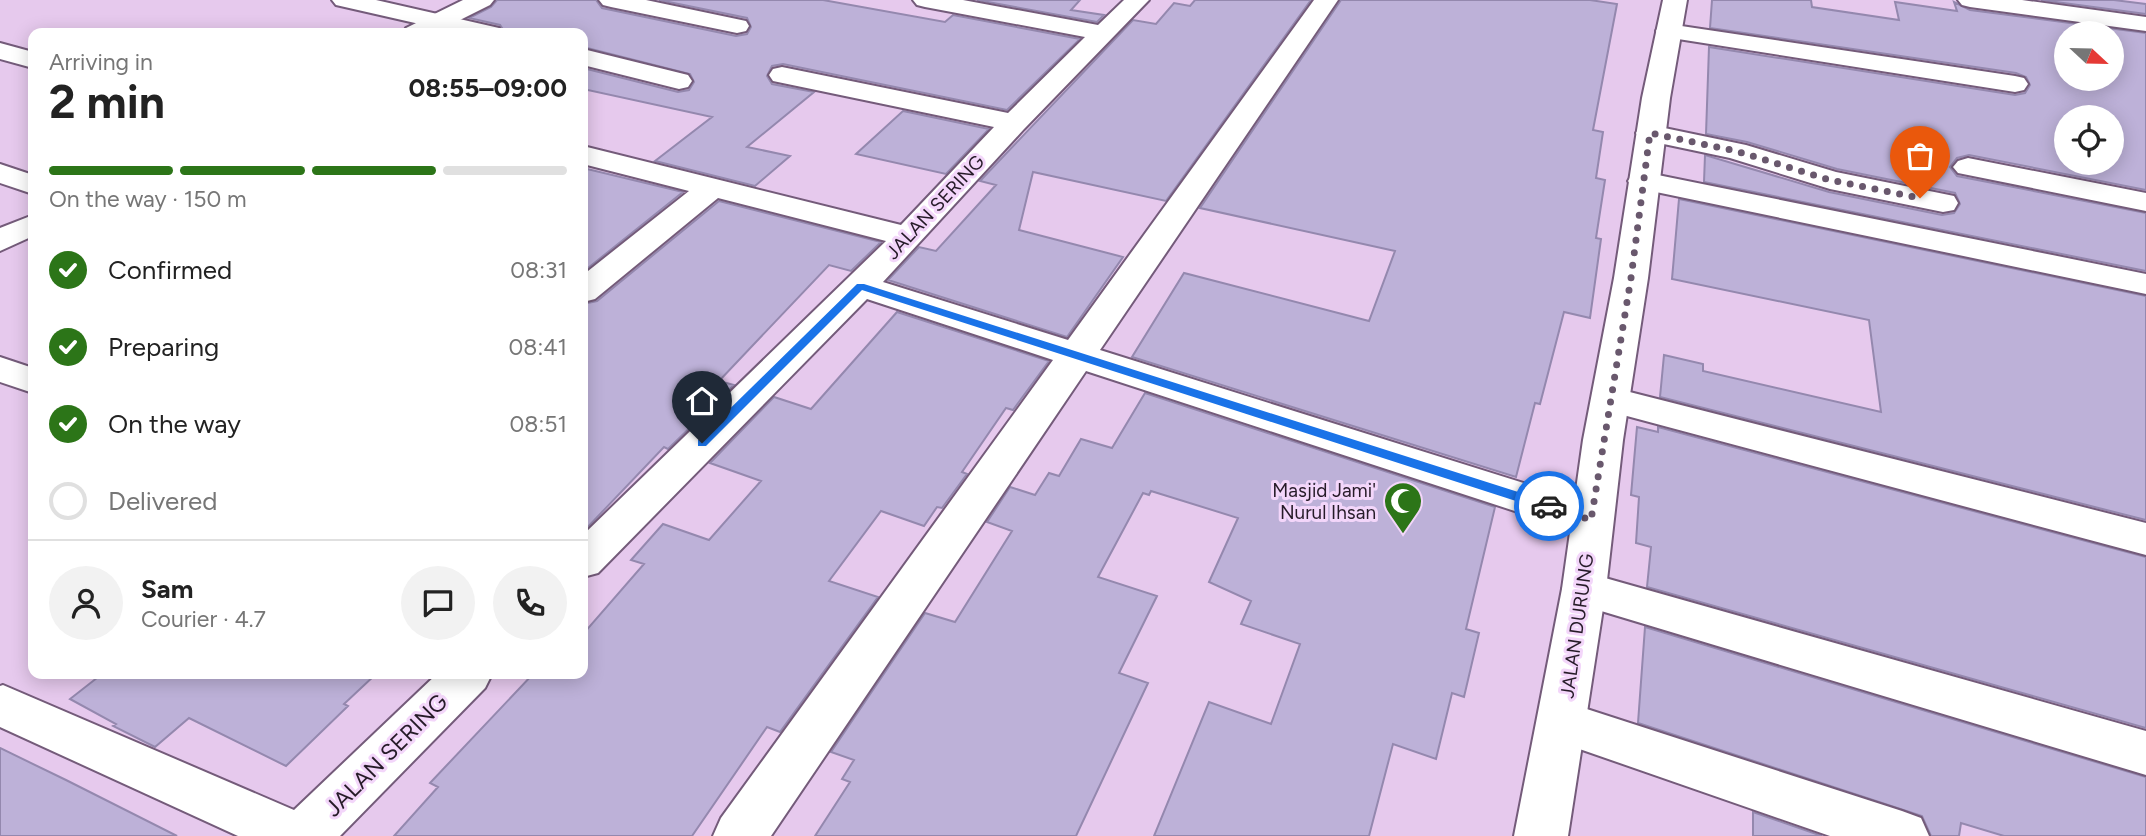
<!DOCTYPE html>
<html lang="en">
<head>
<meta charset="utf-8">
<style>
  body { margin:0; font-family:Figtree,sans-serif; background:#f2f2f2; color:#222; height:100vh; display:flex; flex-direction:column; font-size:26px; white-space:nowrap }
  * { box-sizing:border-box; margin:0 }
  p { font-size:23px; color:#767676 }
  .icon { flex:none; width:38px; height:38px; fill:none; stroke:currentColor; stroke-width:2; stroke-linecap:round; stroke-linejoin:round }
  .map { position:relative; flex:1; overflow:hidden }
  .details { position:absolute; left:28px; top:28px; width:560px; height:651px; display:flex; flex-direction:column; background:#fff; border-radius:14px; box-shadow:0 4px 18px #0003 }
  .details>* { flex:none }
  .needle { width:46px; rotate:112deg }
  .buttons { position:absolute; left:2054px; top:21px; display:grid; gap:14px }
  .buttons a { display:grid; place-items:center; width:70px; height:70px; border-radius:50%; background:#fff; box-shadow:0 4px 18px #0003; font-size:35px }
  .pin { position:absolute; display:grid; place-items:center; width:60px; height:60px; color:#fff; margin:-72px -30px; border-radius:50% 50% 50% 0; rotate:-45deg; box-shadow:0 0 7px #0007 }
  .pin .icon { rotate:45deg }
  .courier { position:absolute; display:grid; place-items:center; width:70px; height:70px; margin:-35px; border:5px solid #1a73e8; border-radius:50%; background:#fff; color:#222; box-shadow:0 2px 9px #0007 }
  .summary em { font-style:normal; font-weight:700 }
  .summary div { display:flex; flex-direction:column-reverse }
  .summary { display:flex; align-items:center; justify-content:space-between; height:119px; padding:0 21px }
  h1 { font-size:46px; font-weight:700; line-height:52px }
  .bar { display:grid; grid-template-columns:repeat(4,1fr); gap:10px 7px; align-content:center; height:84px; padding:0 21px }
  .bar i { height:9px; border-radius:5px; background:#e0e0e0 }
  .bar .current { background:#2c7518 }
  .bar p { grid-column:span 4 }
  .line { display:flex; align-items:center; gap:18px; padding:0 21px; border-top:2px solid #e0e0e0 }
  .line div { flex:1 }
  .round { display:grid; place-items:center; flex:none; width:74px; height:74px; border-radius:37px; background:#f2f2f2 }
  ol { padding:0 21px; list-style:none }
  li { display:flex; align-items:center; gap:21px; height:77px }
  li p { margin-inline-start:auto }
  li .icon { padding:7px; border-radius:50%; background:#2c7518; color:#fff; stroke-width:4 }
  li:last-child { color:#767676 }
  li i { width:38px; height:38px; border:4px solid #e0e0e0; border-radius:50% }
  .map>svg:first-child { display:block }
  .building { fill:#bdb1d8; stroke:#9488ae; stroke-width:2; fill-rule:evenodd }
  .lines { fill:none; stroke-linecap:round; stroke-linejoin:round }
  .minor-casing { stroke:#745b7a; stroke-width:4 }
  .tertiary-casing { stroke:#745b7a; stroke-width:4 }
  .minor { fill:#fff; fill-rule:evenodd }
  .tertiary { fill:#fff; fill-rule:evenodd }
  .route { fill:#1a73e8 }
  .done { stroke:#69586d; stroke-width:7; stroke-dasharray:0 12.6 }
  .labels { text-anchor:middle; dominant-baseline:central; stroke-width:6; stroke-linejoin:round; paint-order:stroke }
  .street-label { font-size:19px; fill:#261b28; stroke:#f3d6fa }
  .poi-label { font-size:19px; fill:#261b28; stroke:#f3d6fa; text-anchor:end }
  .near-street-label { font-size:23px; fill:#261b28; stroke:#f3d6fa }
</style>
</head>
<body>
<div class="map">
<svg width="2146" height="836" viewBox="0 0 2146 836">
  <rect width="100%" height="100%" fill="#e6c9ed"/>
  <path class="building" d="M497 0H596L602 8 736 36 747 34 751 27 747 18 659 0H823L945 22 953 15 1080 39 1007 110 783 64 772 66 767 76 772 84 814 92 747 147 790 156 755 186 655 161 712 117 583 89V68L678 92 689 90 694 82 690 74 583 47V33H513L504 31 500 25 469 18 491 7Z
    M977 0H1080L1071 10 1104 15 1097 22Z
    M1195 0H1311L1166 201 1033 172 1019 230 1123 257 1067 337 888 280 919 247 936 251 996 185 980 181 1133 20 1156 24 1174 3 1190 6Z
    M1341 0H1590L1617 4 1593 130 1603 132 1596 178 1605 180 1596 238 1601 239 1590 318 1564 312 1540 404 1535 403 1516 477 1132 357 1184 273 1369 321 1395 251 1200 208Z
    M1712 0H1811L1812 7 1899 20 1895 2 1957 11 1954 2 1970 10 2146 33V190L1969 155 1957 158 1950 167 1957 176 2146 213V271L1704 182 1705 155 1829 192 1942 215 1954 213 1960 204 1955 193 1837 169 1747 142 1706 134 1709 47 2015 95 2025 93 2030 85 2026 77 2016 73 1710 28ZM2067 33H2112V79H2067ZM2067 117H2112V163H2067Z
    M2041 0H2114L2146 4V14Z
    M903 111 989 129 946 174 856 154Z
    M583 168 683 192 583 272Z
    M1679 199 2146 296V520L1660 397 1664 355 1703 364V371L1881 412 1869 320 1672 279Z
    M719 201 881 242 851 271 829 265 719 381 734 385 668 449 664 447 583 532V304L597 301Z
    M897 312 1049 361 1013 410 1006 408 962 472 967 474 942 508 937 507 924 526 881 511 829 581 878 597 780 732 767 727 692 836H394L438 787 430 783 533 674H583V634L644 564 631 560 663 524 709 540 761 481 710 463 774 397 811 409Z
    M1145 393 1495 507 1466 629 1479 633 1464 697 1452 693 1436 759 1393 744 1369 836H1154L1209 702 1271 724 1300 644 1241 624 1251 601 1209 582 1238 518 1151 491 1149 495 1143 493 1098 577 1157 596 1119 673 1148 683 1076 836H815L850 782 842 779 854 760 831 752 925 613 955 622 1012 531 987 522 1010 487 1035 495 1049 473 1059 476 1081 439 1112 448Z
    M1637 427 1658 432V427L2146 557V728L1647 587 1651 547 1636 543 1639 497 1631 495Z
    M1645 627 2146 777V836H2004L1961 823 1959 836H1931L1922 816 1638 723Z
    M102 674H376L344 704 348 706 286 766 189 718 155 747 113 726 116 724 70 699Z
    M0 748 66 780 177 836H0Z
    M1753 812 1822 836H1753Z"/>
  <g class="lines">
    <defs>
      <path id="minor" d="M332 0H376L499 28 502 33H459L336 5Z
        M599 0H646L746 21 749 26 746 31 737 33 611 7 603 5Z
        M913 0H963L1098 25 1124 0H1149L1024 129 883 282 1068 340 1314 0H1338L1100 350 1606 509 1612 520 1606 531 1591 535 1576 531 1086 371 771 836H713L721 818 1053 360 867 299 598 573 583 577V535L886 241 718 198 595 299 583 302V275L689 191 583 164V146L901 225 994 127 773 81 769 75 773 69 782 67 1008 113 1085 37 925 7 917 5Z
        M1958 0H2022L2146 17V31L1970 7 1962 5Z
        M1668 24 2015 76 2024 78 2028 84 2024 90 2015 92 1659 36 1656 31 1659 26Z
        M0 43 33 52V68L0 59Z
        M583 49 688 75 692 81 688 87 679 89 583 65Z
        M1650 125 1746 145 1836 172 1954 196 1958 203 1954 210 1943 212 1830 189 1730 158 1640 139 1636 133 1640 127Z
        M1968 158 2146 193V211L1958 173 1953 167 1958 161Z
        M0 164 33 175V194L0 183Z
        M1643 172 2146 274V294L1632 187 1628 181 1632 175Z
        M0 357 33 368V393L0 382Z
        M1610 387 2146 523V555L1597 408 1591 399 1597 390Z
        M1584 572 2146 731V775L1568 601 1562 589 1568 577Z
        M437 674H492L485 688 340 836H238L0 727V686L3 685 294 810Z
        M1562 701 1902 811 1921 818 1929 836H1830L1545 737 1537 722 1545 707Z"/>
      <path id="tertiary" d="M463 0H494L490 5 434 33H403L406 28Z
        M1663 0H1687L1670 98 1648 278 1623 440 1606 589 1568 836H1514L1562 589 1583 440 1614 278 1642 98Z
        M33 215V236L0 251V228Z"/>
    </defs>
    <use href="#minor" class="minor-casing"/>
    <use href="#tertiary" class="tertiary-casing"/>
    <use href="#minor" class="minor"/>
    <use href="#tertiary" class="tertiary"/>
  </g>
  <path class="route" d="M857 284H864L1553 503 1555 506 1553 510H1544L862 290 706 446H698V440Z"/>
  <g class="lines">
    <path class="done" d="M1549 506 1591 520 1631 278 1650 133 1736 151 1830 180 1920 198"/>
  </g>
  <defs>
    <symbol id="mosque-pin" viewBox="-11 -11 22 30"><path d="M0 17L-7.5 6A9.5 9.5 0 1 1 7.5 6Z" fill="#2c7518" stroke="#f3d6fa"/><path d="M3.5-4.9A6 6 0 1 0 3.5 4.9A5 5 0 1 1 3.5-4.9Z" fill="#fff"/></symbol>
  </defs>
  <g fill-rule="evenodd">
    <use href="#mosque-pin" x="1381" y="479" width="44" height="60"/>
  </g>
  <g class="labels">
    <g class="street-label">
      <text transform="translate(935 207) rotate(-47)">JALAN SERING</text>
      <text transform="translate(1577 626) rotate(-82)">JALAN DURUNG</text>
    </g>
    <g class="poi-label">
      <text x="1376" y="490">Masjid Jami'<tspan x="1376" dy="22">Nurul Ihsan</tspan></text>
    </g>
    <g class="near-street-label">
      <text transform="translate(386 755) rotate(-45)">JALAN SERING</text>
    </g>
  </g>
</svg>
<div class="buttons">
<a><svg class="needle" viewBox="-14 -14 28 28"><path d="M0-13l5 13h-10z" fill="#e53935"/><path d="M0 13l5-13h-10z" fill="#767676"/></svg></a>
<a><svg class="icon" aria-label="locate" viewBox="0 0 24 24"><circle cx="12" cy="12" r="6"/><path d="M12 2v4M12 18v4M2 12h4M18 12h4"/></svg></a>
</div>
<div class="pin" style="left:1920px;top:198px;background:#ea580c"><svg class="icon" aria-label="bag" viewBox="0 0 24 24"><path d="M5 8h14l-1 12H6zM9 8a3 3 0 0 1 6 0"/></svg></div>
<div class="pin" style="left:702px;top:443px;background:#1f2937"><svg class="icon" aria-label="home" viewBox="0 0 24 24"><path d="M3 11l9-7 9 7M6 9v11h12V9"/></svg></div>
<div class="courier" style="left:1549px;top:506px"><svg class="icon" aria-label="car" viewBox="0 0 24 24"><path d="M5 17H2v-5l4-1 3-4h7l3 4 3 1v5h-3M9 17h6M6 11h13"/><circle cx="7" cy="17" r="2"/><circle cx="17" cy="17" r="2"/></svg></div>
<section class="details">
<div class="summary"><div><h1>2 min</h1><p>Arriving in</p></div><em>08:55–09:00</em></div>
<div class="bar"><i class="current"></i><i class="current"></i><i class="current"></i><i></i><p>On the way · 150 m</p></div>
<ol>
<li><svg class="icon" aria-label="check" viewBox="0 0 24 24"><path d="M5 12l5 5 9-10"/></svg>Confirmed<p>08:31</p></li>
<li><svg class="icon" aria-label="check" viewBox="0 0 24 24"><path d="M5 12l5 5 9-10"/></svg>Preparing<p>08:41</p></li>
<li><svg class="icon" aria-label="check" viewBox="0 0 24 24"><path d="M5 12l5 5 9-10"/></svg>On the way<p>08:51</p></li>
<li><i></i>Delivered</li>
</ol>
<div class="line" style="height:126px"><a class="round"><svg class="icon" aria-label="person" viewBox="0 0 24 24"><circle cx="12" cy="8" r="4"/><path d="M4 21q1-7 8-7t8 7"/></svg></a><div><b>Sam</b><p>Courier · 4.7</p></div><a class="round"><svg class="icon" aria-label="chat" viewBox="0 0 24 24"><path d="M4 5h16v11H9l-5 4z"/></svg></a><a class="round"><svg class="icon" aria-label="phone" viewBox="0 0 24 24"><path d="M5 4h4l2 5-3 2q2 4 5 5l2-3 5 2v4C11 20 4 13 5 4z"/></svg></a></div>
</section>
</div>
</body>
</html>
